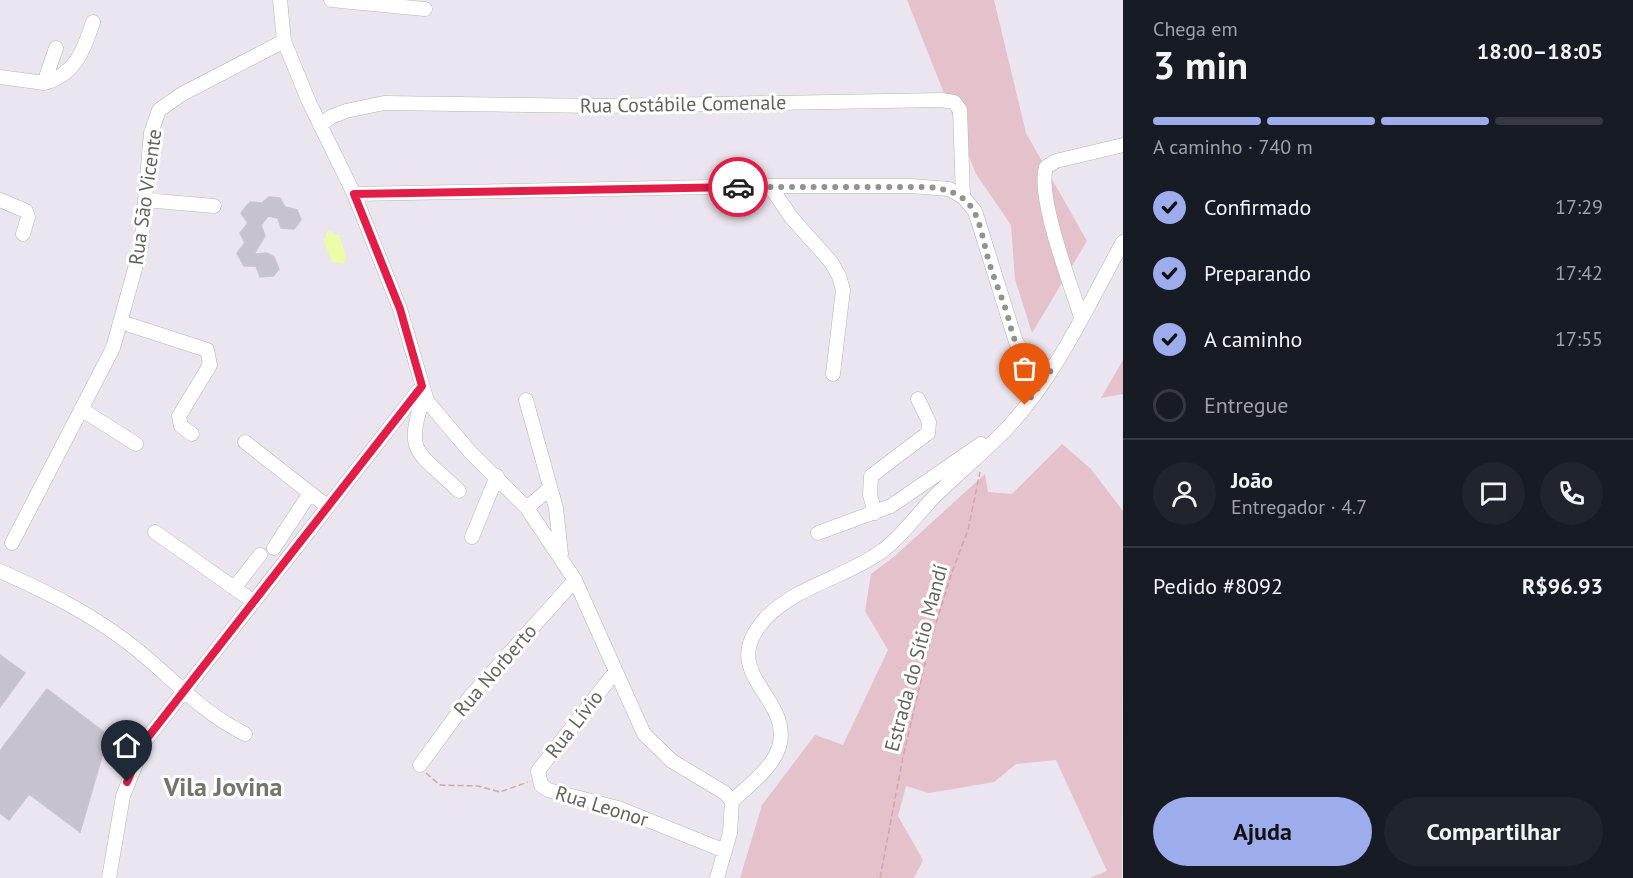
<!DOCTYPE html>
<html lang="pt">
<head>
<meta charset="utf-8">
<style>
  body { margin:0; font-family:"PT Sans",sans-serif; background:#20242c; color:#f1f3f6; height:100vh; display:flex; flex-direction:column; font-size:22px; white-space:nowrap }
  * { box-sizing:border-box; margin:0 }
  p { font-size:20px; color:#9ea1a6 }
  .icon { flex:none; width:33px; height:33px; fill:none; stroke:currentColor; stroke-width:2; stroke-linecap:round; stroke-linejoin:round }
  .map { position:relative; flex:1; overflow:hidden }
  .side { display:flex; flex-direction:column; background:#171b24; width:510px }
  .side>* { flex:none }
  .pin { position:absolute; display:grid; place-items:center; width:51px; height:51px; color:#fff; margin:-62px -26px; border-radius:50% 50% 50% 0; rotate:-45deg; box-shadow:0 0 6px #0007 }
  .pin .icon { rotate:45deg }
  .courier { position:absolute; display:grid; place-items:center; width:60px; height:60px; margin:-30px; border:4px solid #e11d48; border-radius:50%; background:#fff; color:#222; box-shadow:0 2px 8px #0007 }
  .overview em { font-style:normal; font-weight:600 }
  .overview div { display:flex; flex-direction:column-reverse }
  .overview { display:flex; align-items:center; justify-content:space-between; height:102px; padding:0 30px }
  h1 { font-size:39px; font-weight:600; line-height:45px }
  .bar { display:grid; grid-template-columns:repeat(4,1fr); gap:9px 6px; align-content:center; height:72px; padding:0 30px }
  .bar i { height:8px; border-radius:4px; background:#363941 }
  .bar .on { background:#9daced }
  .bar p { grid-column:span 4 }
  .line { display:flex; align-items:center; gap:15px; padding:0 30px; border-top:2px solid #363941 }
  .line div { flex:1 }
  .round { display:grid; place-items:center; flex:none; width:63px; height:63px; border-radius:32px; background:#20242c }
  ol { padding:0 30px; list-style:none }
  li { display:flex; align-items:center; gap:18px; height:66px }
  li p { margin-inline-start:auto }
  li .icon { padding:6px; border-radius:50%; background:#9daced; color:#111; stroke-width:4 }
  li:last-child { color:#9ea1a6 }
  li i { width:33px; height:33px; border:3px solid #363941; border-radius:50% }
  .action { display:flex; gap:12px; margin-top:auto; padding:12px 30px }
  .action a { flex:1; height:69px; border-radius:36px; background:#9daced; color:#111; font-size:24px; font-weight:600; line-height:69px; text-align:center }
  .action a+a { background:#20242c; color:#f1f3f6 }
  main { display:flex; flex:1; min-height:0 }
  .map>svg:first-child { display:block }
  .green { fill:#e5c2cb }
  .water { fill:#edfca7 }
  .building { fill:#c7c3cc; stroke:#cac3d3; stroke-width:1.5 }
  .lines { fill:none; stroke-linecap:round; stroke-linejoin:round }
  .minor-casing { stroke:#b4b7b0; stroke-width:15 }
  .path { stroke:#d4a5a5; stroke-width:1.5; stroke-dasharray:6 3; stroke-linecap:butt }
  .minor { stroke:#fff; stroke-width:14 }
  .done { stroke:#92928f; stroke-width:6; stroke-dasharray:0 10.8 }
  .route { stroke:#e11d48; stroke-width:8 }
  .labels { text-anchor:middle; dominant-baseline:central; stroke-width:6; stroke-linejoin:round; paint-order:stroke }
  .street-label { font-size:20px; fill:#62655c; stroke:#fff }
  .district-label { font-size:26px; font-weight:bold; fill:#74766d; stroke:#fff }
</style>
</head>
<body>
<main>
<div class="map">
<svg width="1123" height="878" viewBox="0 0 1123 878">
  <rect width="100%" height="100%" fill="#eae5ee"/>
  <path class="green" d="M907 0H994L1026 133 1087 241 1032 333 1015 279 1011 225 976 174Z
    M1123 360V394L1101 398Z
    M1062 444 1091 469 1123 511 1122 878H1090L1107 871 1056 760 1016 764 994 782 929 793 906 786 898 816 923 860 914 878H740L762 805 815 735 843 745 888 650 865 611 871 574 896 555 985 474 988 492 1012 494Z"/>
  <path class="water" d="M331 231 334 235H339L346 256 344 264 332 262 323 239 326 238V232Z"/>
  <path class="building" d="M269 197 280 198 285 207 297 210 301 220 294 229 281 228 278 218 268 216 261 225 265 236 254 254 267 253 274 257 279 269 273 276 260 277 256 266H244L237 253 245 243 240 233 248 223 241 213 250 202 262 203Z
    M0 655 25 673 0 707Z
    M47 689 112 738 105 746 80 832 29 794 9 820 0 813V751Z"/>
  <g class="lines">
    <defs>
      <path id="minor" d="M280 0 284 41 309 102 354 194 400 309 427 401 471 453 527 508 575 580 644 734 672 761 725 793 732 801 730 833 717 878
        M331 0 425 9
        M0 77 44 83 56 48
        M44 83C75 75 84 50 93 22
        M320 125 331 117 346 111 384 103 601 106 941 100 954 102 960 110 963 197
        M770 186 791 217 831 262 839 276 843 290 833 374
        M354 194 770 186H911L949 189 963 197 975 211 1016 342 1030 361 1052 369
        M0 200 26 211 28 217 23 234
        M145 200 214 206
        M1081 317C1070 283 1037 197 1046 167L1056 161 1123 145
        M121 322 207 350 210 365 179 416 181 426 192 434
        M425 394C403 454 417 450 459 491
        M526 400 556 508 561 554
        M81 409 136 444
        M245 442 328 507
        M527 508 550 488
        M875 513 870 495 871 476 928 433 929 422 918 399
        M155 532 254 602
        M818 533 891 506 981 444
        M472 537 497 476
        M12 543 113 348 141 247 151 133 159 110 182 94 284 41
        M274 548 310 493
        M0 571C47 592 90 613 131 645 171 676 199 711 245 734
        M235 587 260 555
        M615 672 538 771 541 785 548 790 618 808 725 851
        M420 765 470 697 575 580
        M732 801C748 786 772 769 779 747 794 697 715 674 765 619 797 585 845 578 882 551 904 535 919 511 939 492 963 469 989 448 1011 424 1058 372 1089 303 1123 242
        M109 878 123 796 145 741 422 386"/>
    </defs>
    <use href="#minor" class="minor-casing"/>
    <path class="path" d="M426 773 440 785 478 786 500 792 528 782
      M880 878 903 757 929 646 952 572 968 530 980 472"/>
    <use href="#minor" class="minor"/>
  </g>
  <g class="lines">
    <path class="done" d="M738 187H929C982 193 977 223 990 265 995 282 1003 299 1008 317 1012 332 1016 352 1030 361 1036 365 1045 366 1052 369L1025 405"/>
    <path class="route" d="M127 782 145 741 422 386 400 309 354 194 738 187"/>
  </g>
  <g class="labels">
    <g class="street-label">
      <text transform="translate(683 104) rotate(-1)">Rua Costábile Comenale</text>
      <text transform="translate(145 197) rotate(-82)">Rua São Vicente</text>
      <text transform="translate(916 658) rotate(-75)">Estrada do Sítio Mandí</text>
      <text transform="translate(495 670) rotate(-49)">Rua Norberto</text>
      <text transform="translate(574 724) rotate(-52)">Rua Lívio</text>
      <text transform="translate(602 806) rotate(17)">Rua Leonor</text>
    </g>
    <g class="district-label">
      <text x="223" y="786">Vila Jovina</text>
    </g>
  </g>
</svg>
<div class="pin" style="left:1025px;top:405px;background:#ea580c"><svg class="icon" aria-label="bag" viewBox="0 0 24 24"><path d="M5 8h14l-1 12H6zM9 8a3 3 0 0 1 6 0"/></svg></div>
<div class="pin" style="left:127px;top:782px;background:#1f2937"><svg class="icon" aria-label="home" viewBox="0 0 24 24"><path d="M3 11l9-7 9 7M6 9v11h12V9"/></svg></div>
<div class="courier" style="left:738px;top:187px"><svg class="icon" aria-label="car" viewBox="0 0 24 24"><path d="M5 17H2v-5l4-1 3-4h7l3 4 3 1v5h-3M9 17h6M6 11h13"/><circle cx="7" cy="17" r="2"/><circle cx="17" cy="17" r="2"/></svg></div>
</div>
<section class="side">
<div class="overview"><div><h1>3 min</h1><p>Chega em</p></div><em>18:00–18:05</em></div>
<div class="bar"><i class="on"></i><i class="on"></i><i class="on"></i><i></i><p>A caminho · 740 m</p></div>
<ol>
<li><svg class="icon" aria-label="check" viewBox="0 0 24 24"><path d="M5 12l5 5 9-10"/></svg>Confirmado<p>17:29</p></li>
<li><svg class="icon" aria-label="check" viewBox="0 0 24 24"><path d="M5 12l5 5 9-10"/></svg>Preparando<p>17:42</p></li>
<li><svg class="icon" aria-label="check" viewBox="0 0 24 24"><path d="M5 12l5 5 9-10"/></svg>A caminho<p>17:55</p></li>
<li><i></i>Entregue</li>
</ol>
<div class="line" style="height:108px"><a class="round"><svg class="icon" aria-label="person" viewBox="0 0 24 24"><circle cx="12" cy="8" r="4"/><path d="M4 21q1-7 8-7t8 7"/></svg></a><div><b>João</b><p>Entregador · 4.7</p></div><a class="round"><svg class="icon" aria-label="chat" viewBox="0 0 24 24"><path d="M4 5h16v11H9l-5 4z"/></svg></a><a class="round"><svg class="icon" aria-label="phone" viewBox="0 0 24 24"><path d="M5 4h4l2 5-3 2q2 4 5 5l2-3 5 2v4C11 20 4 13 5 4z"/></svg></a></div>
<div class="line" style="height:78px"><div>Pedido #8092</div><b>R$96.93</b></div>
<div class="action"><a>Ajuda</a><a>Compartilhar</a></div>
</section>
</main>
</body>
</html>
